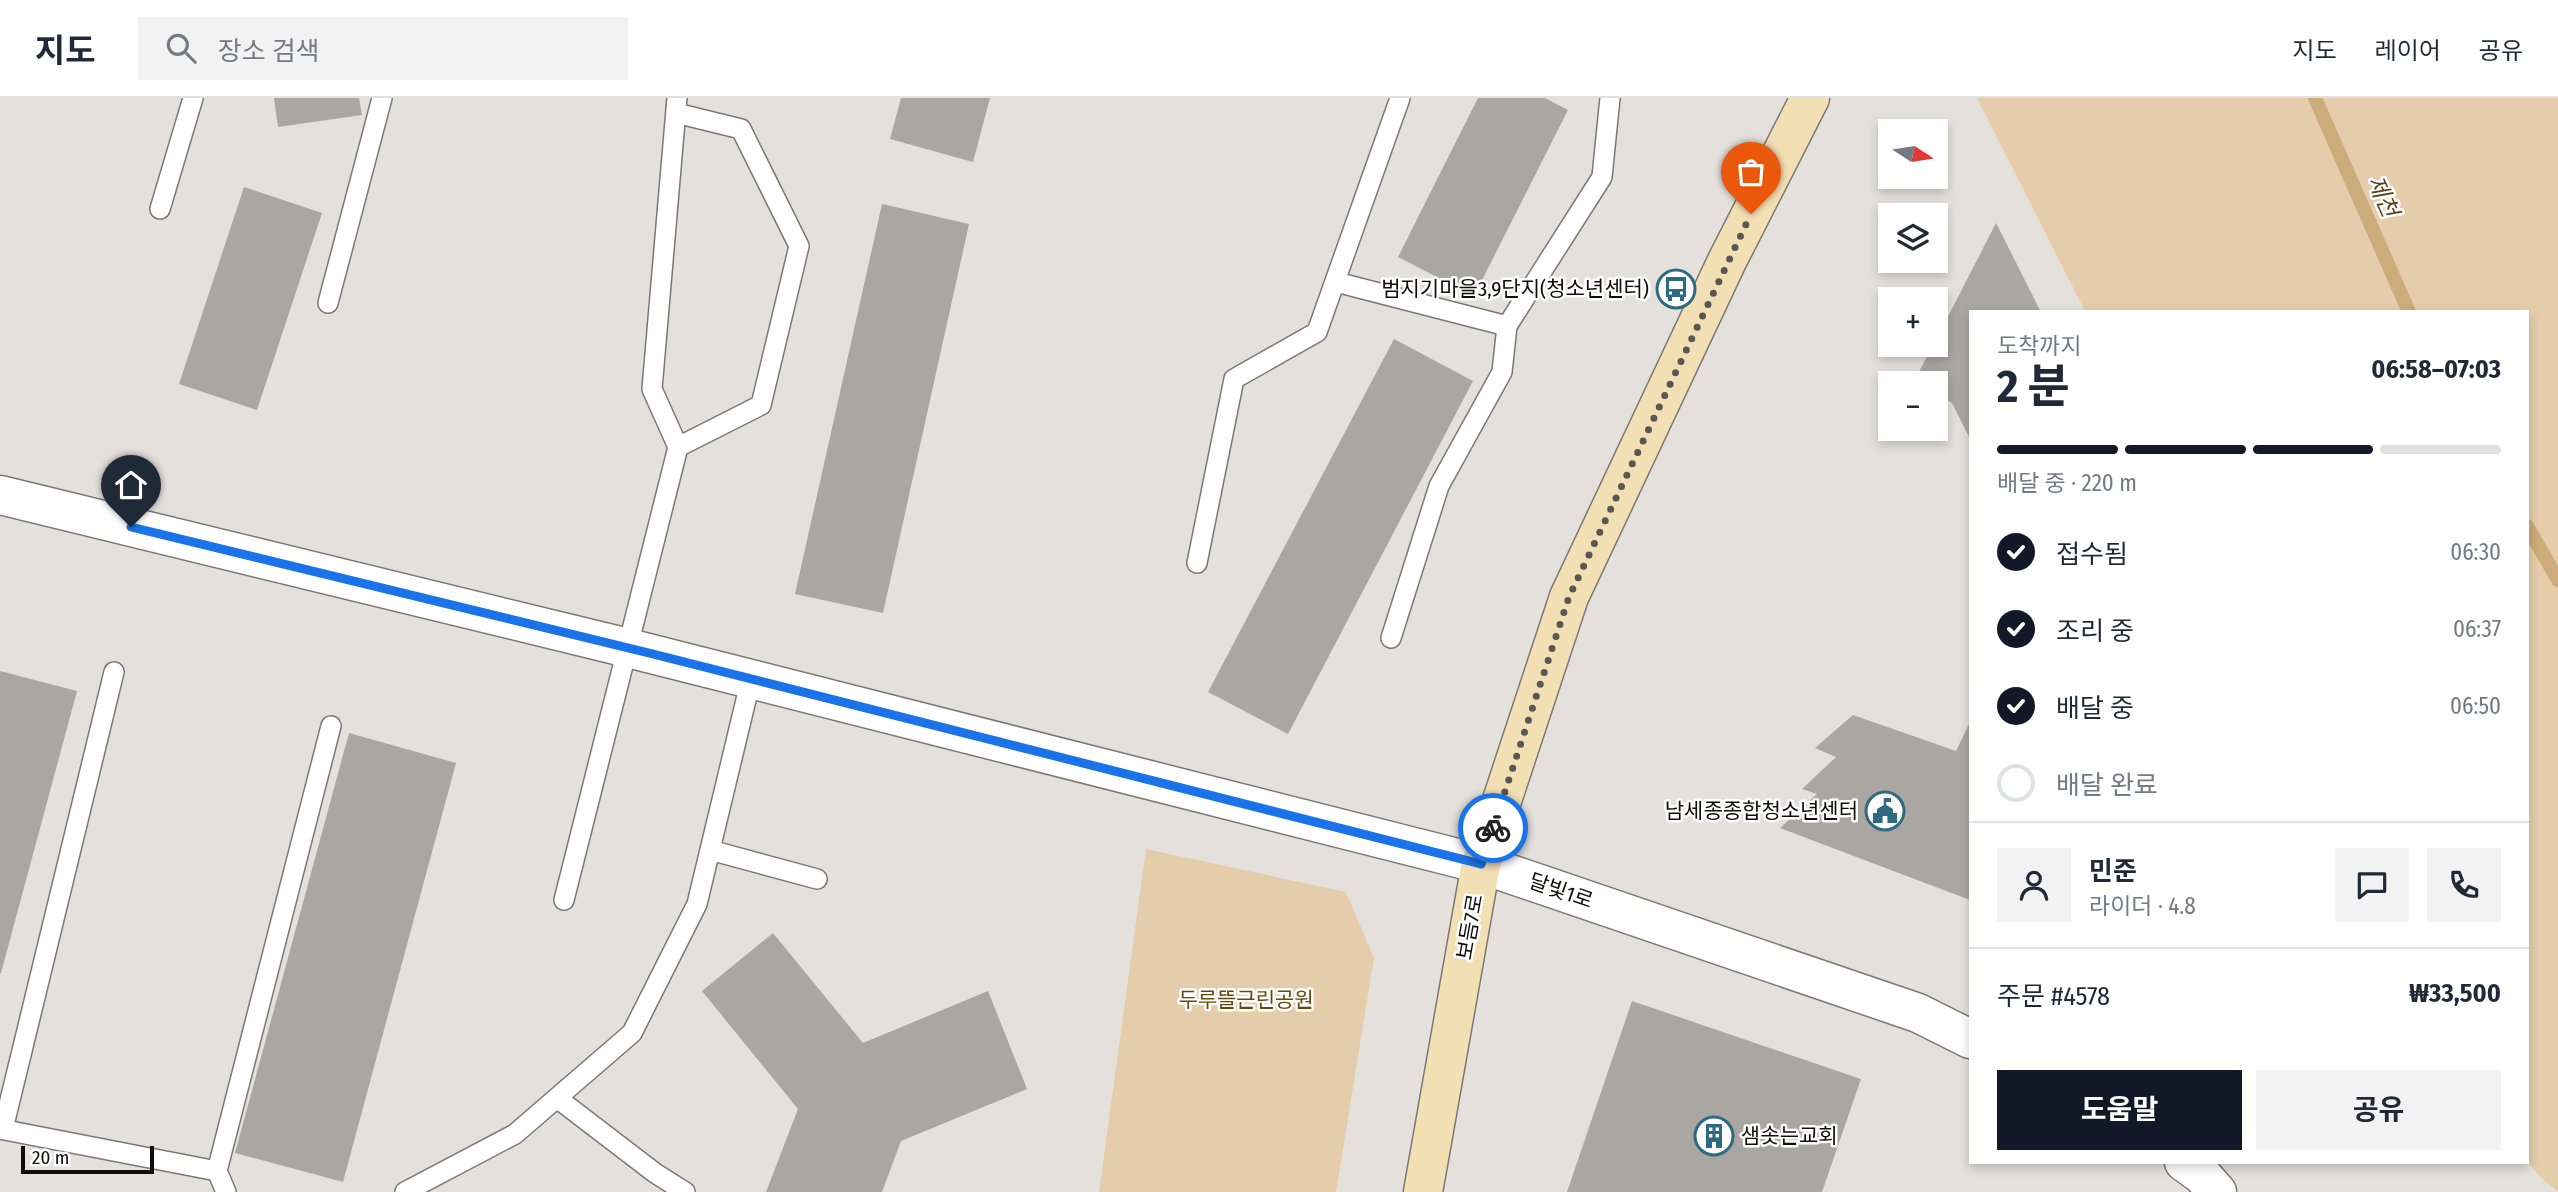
<!DOCTYPE html>
<html lang="ko">
<head>
<meta charset="utf-8">
<style>
  body { margin:0; font-family:"Fira Sans Condensed","Noto Sans KR",sans-serif; background:#f2f2f3; color:#1f2937; height:100vh; display:flex; flex-direction:column; font-size:26px; white-space:nowrap }
  * { box-sizing:border-box; margin:0 }
  p { font-size:23px; color:#747a83 }
  .icon { flex:none; width:38px; height:38px; fill:none; stroke:currentColor; stroke-width:2; stroke-linecap:round; stroke-linejoin:round }
  .map { position:relative; flex:1; overflow:hidden }
  .sheet { position:absolute; left:1969px; top:212px; width:560px; height:854px; display:flex; flex-direction:column; background:#fff; border-radius:0px; box-shadow:0 4px 10px #0003 }
  .sheet>* { flex:none }
  .needle { width:46px; rotate:102deg }
  .buttons { position:absolute; left:1878px; top:21px; display:grid; gap:14px }
  .buttons a { display:grid; place-items:center; width:70px; height:70px; border-radius:0px; background:#fff; box-shadow:0 4px 10px #0003; font-size:35px }
  .scale { position:absolute; left:21px; bottom:18px; width:133px; box-sizing:border-box; padding-left:7px; border:4px solid #0e0d0b; border-top:0; font-size:19px; line-height:24px; white-space:nowrap; color:#0e0d0b; -webkit-text-stroke:5px #fff; paint-order:stroke }
  .pin { position:absolute; display:grid; place-items:center; width:60px; height:60px; color:#fff; margin:-72px -30px; border-radius:50% 50% 50% 0; rotate:-45deg; box-shadow:0 0 7px #0007 }
  .pin .icon { rotate:45deg }
  .courier { position:absolute; display:grid; place-items:center; width:70px; height:70px; margin:-35px; border:5px solid #1a73e8; border-radius:50%; background:#fff; color:#222; box-shadow:0 2px 9px #0007 }
  .head em { font-style:normal; font-weight:700 }
  .head div { display:flex; flex-direction:column-reverse }
  .head { display:flex; align-items:center; justify-content:space-between; height:119px; padding:0 28px }
  h1 { font-size:46px; font-weight:700; line-height:52px }
  .bar { display:grid; grid-template-columns:repeat(4,1fr); gap:10px 7px; align-content:center; height:84px; padding:0 28px }
  .bar i { height:9px; border-radius:5px; background:#e0e1e3 }
  .bar .current { background:#111827 }
  .bar p { grid-column:span 4 }
  .line { display:flex; align-items:center; gap:18px; padding:0 28px; border-top:2px solid #e0e1e3 }
  .line div { flex:1 }
  .round { display:grid; place-items:center; flex:none; width:74px; height:74px; border-radius:0px; background:#f2f2f3 }
  ol { padding:0 28px; list-style:none }
  li { display:flex; align-items:center; gap:21px; height:77px }
  li p { margin-inline-start:auto }
  li .icon { padding:7px; border-radius:50%; background:#111827; color:#fff; stroke-width:4 }
  li:last-child { color:#747a83 }
  li i { width:38px; height:38px; border:4px solid #e0e1e3; border-radius:50% }
  .primary-button { display:flex; gap:14px; margin-top:auto; padding:14px 28px }
  .primary-button a { flex:1; height:80px; border-radius:0px; background:#111827; color:#fff; font-size:28px; font-weight:700; line-height:80px; text-align:center }
  .primary-button a+a { background:#f2f2f3; color:#1f2937 }
  header { display:flex; align-items:center; gap:42px; box-sizing:border-box; height:98px; padding:0 35px; background:#fff; border-bottom:2px solid #e0e1e3 }
  header strong { font-size:33px }
  nav { display:flex; gap:38px; margin-inline-start:auto; font-size:24px }
  .search { width:490px; height:63px; background:#f2f2f3; display:flex; align-items:center; gap:18px; box-sizing:border-box; padding:0 24px; border-radius:0px; color:#747a83; font-size:26px }
  .map>svg:first-child { display:block }
  .green { fill:#e5cdab }
  .lines { fill:none; stroke-linecap:round; stroke-linejoin:round }
  .stream { stroke:#cdab7a; stroke-width:14 }
  .building { fill:#aaa6a1 }
  .lane-casing { stroke:#7c7873; stroke-width:22 }
  .street-casing { stroke:#7c7873; stroke-width:41 }
  .secondary-casing { stroke:#7c7873; stroke-width:41 }
  .lane { stroke:#fff; stroke-width:19 }
  .street { stroke:#fff; stroke-width:38 }
  .secondary { stroke:#f3dfb4; stroke-width:38 }
  .done { stroke:#595754; stroke-width:7; stroke-dasharray:0 12.6 }
  .route { stroke:#1a73e8; stroke-width:9 }
  .labels { text-anchor:middle; dominant-baseline:central; stroke-width:5; stroke-linejoin:round; paint-order:stroke }
  .poi-label { font-size:21px; fill:#0e0d0b; stroke:#fff; text-anchor:end }
  .street-label { font-size:21px; fill:#0e0d0b; stroke:#fff }
  .park-label { font-size:21px; fill:#69480a; stroke:#fff }
  .water-label { font-size:23px; font-style:italic; fill:#59401a; stroke:#fff }
</style>
</head>
<body>
<header>
<strong>지도</strong>
<div class="search"><svg class="icon" aria-label="search" viewBox="0 0 24 24"><circle cx="10" cy="10" r="6"/><path d="M15 15l6 6"/></svg>장소 검색</div>
<nav><a>지도</a><a>레이어</a><a>공유</a></nav>
</header>
<div class="map">
<svg width="2558" height="1094" viewBox="0 0 2558 1094">
  <rect width="100%" height="100%" fill="#e4e0db"/>
  <path class="green" d="M1977 0H2558V1093L2540 1079 2527 1063V214L2085 213Z
    M1146 751 1346 794 1374 860 1336 1094H1099Z"/>
  <g class="lines">
    <path class="stream" d="M2315 0 2409 214
      M2527 428 2558 482"/>
  </g>
  <path class="building" d="M274 0H359L362 17 278 29Z
    M901 0H990L973 64 890 41Z
    M1478 0H1545L1568 12 1474 198 1398 159Z
    M244 89 322 115 257 312 179 286Z
    M882 106 969 126 883 515 795 496Z
    M1996 125 2041 214H1970V341L1952 305 1936 296V285L1914 283 1933 247H1936V242Z
    M1394 241 1473 283 1288 636 1208 594Z
    M0 573 77 593 1 875H0Z
    M1853 617 1956 653 1970 624V802L1780 730 1817 696 1802 691 1836 659 1815 650Z
    M349 635 456 665 343 1084 235 1055Z
    M773 835 863 945 988 893 1027 991 901 1043 882 1094H766L798 1011 702 893Z
    M1632 903 1861 981 1822 1094H1567Z"/>
  <g class="lines">
    <defs>
      <path id="lane" d="M676 15 741 31 799 148 761 307 678 349
        M160 111 193 0
        M1336 184 1507 228
        M328 205 382 0
        M1197 465 1234 281 1317 234 1400 0
        M1391 540 1439 388 1502 274 1507 228 1602 79 1610 0
        M710 752 817 781
        M564 802 678 349 652 291 677 0
        M557 1000 655 1075 685 1094
        M0 1031 217 1073 226 1094
        M3 1031 114 574
        M217 1073 331 628
        M405 1094 515 1036 632 935 697 806 751 581"/>
      <path id="street" d="M0 397 628 550 1481 766 1918 915 1970 941
        M2184 1064 2202 1077 2217 1094"/>
      <path id="secondary" d="M1423 1094 1481 766 1569 499 1727 163 1810 0"/>
    </defs>
    <use href="#lane" class="lane-casing"/>
    <use href="#street" class="street-casing"/>
    <use href="#secondary" class="secondary-casing"/>
    <use href="#lane" class="lane"/>
    <use href="#street" class="street"/>
    <use href="#secondary" class="secondary"/>
  </g>
  <g class="lines">
    <path class="done" d="M1493 730 1569 499 1751 116"/>
    <path class="route" d="M131 429 653 556 1481 766 1493 730"/>
  </g>
  <defs>
    <symbol id="bus-ring" viewBox="-11 -11 22 22"><circle r="9.5" fill="#fff" stroke="#2e6a82" stroke-width="1.5"/><path d="M-5-6H5V4H4V6H2V4H-2V6H-4V4H-5ZM-3.5-4V0h7V-4ZM-3.5 1.2v1.5H-2V1.2ZM2 1.2v1.5H3.5V1.2Z" fill="#2e6a82"/></symbol>
    <symbol id="civic-ring" viewBox="-11 -11 22 22"><circle r="9.5" fill="#fff" stroke="#2e6a82" stroke-width="1.5"/><path d="M-.6-6.5H3V-4.5H.6V-3L4-1V1h2V6H-6V1h2V-1L-.6-3ZM-1.2 2.5V6h2.4V2.5Z" fill="#2e6a82"/></symbol>
    <symbol id="building-ring" viewBox="-11 -11 22 22"><circle r="9.5" fill="#fff" stroke="#2e6a82" stroke-width="1.5"/><path d="M-4-6H4V6H1V3H-1V6H-4ZM-2.5-4.3h1.7v1.8h-1.7ZM.8-4.3h1.7v1.8H.8ZM-2.5-1h1.7V.8h-1.7ZM.8-1h1.7V.8H.8Z" fill="#2e6a82"/></symbol>
  </defs>
  <g fill-rule="evenodd">
    <use href="#bus-ring" x="1654" y="169" width="44" height="44"/>
    <use href="#civic-ring" x="1863" y="691" width="44" height="44"/>
    <use href="#building-ring" x="1692" y="1016" width="44" height="44"/>
  </g>
  <g class="labels">
    <g class="poi-label">
      <text x="1649" y="191">범지기마을3,9단지(청소년센터)</text>
      <text x="1858" y="713">남세종종합청소년센터</text>
      <text x="1741" y="1038" text-anchor="start">샘솟는교회</text>
    </g>
    <g class="street-label">
      <text transform="translate(1561 793) rotate(19)">달빛1로</text>
      <text transform="translate(1470 829) rotate(-80)">보듬7로</text>
    </g>
    <g class="park-label">
      <text x="1246" y="902">두루뜰근린공원</text>
    </g>
    <g class="water-label">
      <text transform="translate(2383 98) rotate(66)">제천</text>
    </g>
  </g>
</svg>
<div class="buttons">
<a><svg class="needle" viewBox="-14 -14 28 28"><path d="M0-13l5 13h-10z" fill="#e53935"/><path d="M0 13l5-13h-10z" fill="#747a83"/></svg></a>
<a><svg class="icon" aria-label="layers" viewBox="0 0 24 24"><path d="M12 4l9 5-9 5-9-5zM3 14l9 5 9-5"/></svg></a>
<a>+</a>
<a>−</a>
</div>
<div class="scale">20 m</div>
<div class="pin" style="left:1751px;top:116px;background:#ea580c"><svg class="icon" aria-label="bag" viewBox="0 0 24 24"><path d="M5 8h14l-1 12H6zM9 8a3 3 0 0 1 6 0"/></svg></div>
<div class="pin" style="left:131px;top:429px;background:#1f2937"><svg class="icon" aria-label="home" viewBox="0 0 24 24"><path d="M3 11l9-7 9 7M6 9v11h12V9"/></svg></div>
<div class="courier" style="left:1493px;top:730px"><svg class="icon" aria-label="bike" viewBox="0 0 24 24"><circle cx="6" cy="16" r="4"/><circle cx="18" cy="16" r="4"/><path d="M6 16l4-8h5l3 8M10 8l3 8H6M13 5h3"/></svg></div>
<section class="sheet">
<div class="head"><div><h1>2 분</h1><p>도착까지</p></div><em>06:58–07:03</em></div>
<div class="bar"><i class="current"></i><i class="current"></i><i class="current"></i><i></i><p>배달 중 · 220 m</p></div>
<ol>
<li><svg class="icon" aria-label="check" viewBox="0 0 24 24"><path d="M5 12l5 5 9-10"/></svg>접수됨<p>06:30</p></li>
<li><svg class="icon" aria-label="check" viewBox="0 0 24 24"><path d="M5 12l5 5 9-10"/></svg>조리 중<p>06:37</p></li>
<li><svg class="icon" aria-label="check" viewBox="0 0 24 24"><path d="M5 12l5 5 9-10"/></svg>배달 중<p>06:50</p></li>
<li><i></i>배달 완료</li>
</ol>
<div class="line" style="height:126px"><a class="round"><svg class="icon" aria-label="person" viewBox="0 0 24 24"><circle cx="12" cy="8" r="4"/><path d="M4 21q1-7 8-7t8 7"/></svg></a><div><b>민준</b><p>라이더 · 4.8</p></div><a class="round"><svg class="icon" aria-label="chat" viewBox="0 0 24 24"><path d="M4 5h16v11H9l-5 4z"/></svg></a><a class="round"><svg class="icon" aria-label="phone" viewBox="0 0 24 24"><path d="M5 4h4l2 5-3 2q2 4 5 5l2-3 5 2v4C11 20 4 13 5 4z"/></svg></a></div>
<div class="line" style="height:91px"><div>주문 #4578</div><b>₩33,500</b></div>
<div class="primary-button"><a>도움말</a><a>공유</a></div>
</section>
</div>
</body>
</html>
